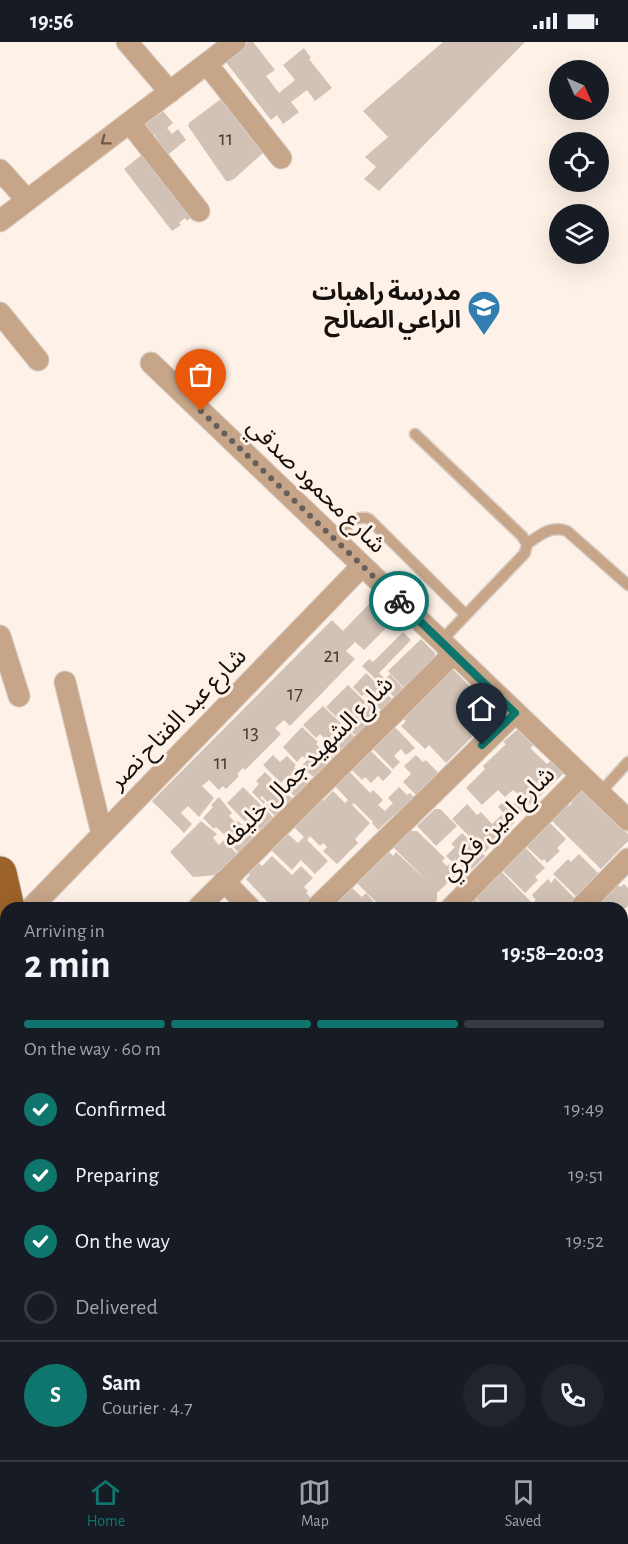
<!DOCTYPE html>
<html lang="en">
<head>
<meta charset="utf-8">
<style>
  body { margin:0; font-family:"Alegreya Sans","Noto Sans Arabic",sans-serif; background:#20242c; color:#f1f3f6; height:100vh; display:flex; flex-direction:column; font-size:22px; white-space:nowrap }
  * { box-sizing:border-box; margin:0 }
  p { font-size:20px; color:#9ea1a6 }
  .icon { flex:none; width:33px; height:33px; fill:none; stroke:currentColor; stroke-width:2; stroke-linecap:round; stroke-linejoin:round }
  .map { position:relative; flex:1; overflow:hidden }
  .panel { position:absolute; left:0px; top:860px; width:628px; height:560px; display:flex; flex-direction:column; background:#171b24; border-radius:18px 18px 0 0; box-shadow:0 6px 24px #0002 }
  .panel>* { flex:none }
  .needle { width:39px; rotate:135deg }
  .fabs { position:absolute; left:549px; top:18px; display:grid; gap:12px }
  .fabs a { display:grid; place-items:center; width:60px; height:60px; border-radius:50%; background:#171b24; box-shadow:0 6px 24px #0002; font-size:30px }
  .pin { position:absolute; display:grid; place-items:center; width:51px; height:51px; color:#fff; margin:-62px -26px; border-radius:50% 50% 50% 0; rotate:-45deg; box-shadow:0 0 6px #0007 }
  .pin .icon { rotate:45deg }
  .courier { position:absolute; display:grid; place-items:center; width:60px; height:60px; margin:-30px; border:4px solid #0f766e; border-radius:50%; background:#fff; color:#222; box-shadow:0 2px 8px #0007 }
  .headline em { font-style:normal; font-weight:600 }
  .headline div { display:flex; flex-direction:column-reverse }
  .headline { display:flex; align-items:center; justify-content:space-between; height:102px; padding:0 24px }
  h1 { font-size:39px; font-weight:600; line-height:45px }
  .bar { display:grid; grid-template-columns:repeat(4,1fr); gap:9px 6px; align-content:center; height:72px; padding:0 24px }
  .bar i { height:8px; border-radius:4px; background:#363941 }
  .bar .selected { background:#0f766e }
  .bar p { grid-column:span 4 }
  .line { display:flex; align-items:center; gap:15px; padding:0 24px; border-top:2px solid #363941 }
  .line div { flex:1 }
  .round { display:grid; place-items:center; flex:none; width:63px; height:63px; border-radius:32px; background:#20242c }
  ol { padding:0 24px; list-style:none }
  li { display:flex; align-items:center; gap:18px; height:66px }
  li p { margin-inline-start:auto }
  li .icon { padding:6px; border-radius:50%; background:#0f766e; color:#fff; stroke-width:4 }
  li:last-child { color:#9ea1a6 }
  li i { width:33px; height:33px; border:3px solid #363941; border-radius:50% }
  .status { display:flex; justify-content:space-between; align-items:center; height:42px; padding:0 30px; background:#171b24; direction:ltr }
  .status svg { height:16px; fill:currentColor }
  .menu { display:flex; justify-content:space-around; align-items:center; height:84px; border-top:2px solid #363941; background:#171b24; font-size:16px; color:#9ea1a6 }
  .menu a { display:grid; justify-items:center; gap:3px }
  .menu .selected { color:#0f766e }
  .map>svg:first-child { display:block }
  .building { fill:#d2c2b6 }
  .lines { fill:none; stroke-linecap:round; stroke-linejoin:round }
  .service-casing { stroke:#d9cdc4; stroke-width:13 }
  .minor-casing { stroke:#d9cdc4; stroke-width:23 }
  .primary-casing { stroke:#d9cdc4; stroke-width:35 }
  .service { stroke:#c6a589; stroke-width:10 }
  .minor { stroke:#c6a589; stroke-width:21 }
  .primary { stroke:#9b6229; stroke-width:33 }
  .oneway { stroke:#6e5b4a }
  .done { stroke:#675f59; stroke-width:6; stroke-dasharray:0 10.8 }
  .route { stroke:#0f766e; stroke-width:8 }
  .labels { text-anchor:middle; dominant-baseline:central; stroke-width:6; stroke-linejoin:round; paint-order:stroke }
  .number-label { font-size:21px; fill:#453d36 }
  .poi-label { font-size:24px; font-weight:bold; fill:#16110c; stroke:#fef1e7; text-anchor:end }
  .street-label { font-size:24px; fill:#16110c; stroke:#fef1e7 }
</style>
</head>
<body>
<div class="status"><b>19:56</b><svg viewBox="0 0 49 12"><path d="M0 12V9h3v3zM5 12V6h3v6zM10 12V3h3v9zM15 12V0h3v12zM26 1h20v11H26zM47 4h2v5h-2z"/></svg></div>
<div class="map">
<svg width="628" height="1418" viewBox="0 0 628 1418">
  <rect width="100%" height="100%" fill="#fef1e7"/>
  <path class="building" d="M248 0H253L275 28 266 34 279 51 295 38 283 23 304 6 311 16 309 17 332 46 315 59 307 48 291 60 299 70 283 82 277 73 271 78 225 19Z
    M443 0H525L379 149 364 137 376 125 365 115 388 95 363 69Z
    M225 54 264 110 234 137 229 139H226L188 84 190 80Z
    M163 69 173 81 167 86 172 92 178 87 186 98 164 116 155 105 160 101 154 92 148 96 142 81 156 70 159 73Z
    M145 110 198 170 187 179 185 176 179 181 181 183 172 189 124 127Z
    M377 558 395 577 364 608 355 600 346 609 355 617 290 684 284 678 275 686 281 692 245 728 243 726 237 732 239 734 226 747 223 744 219 748 209 738 202 744 214 756 199 775 188 764 181 771 192 782 184 791 152 759 332 578 343 589 371 560Z
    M403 590 411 598 379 631 385 637 390 632 403 646 394 655 362 624 369 617 373 620Z
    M421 597 435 611 434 617 405 647 388 629Z
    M452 626 496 671 446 721 429 703 425 707 401 684 406 679 402 676Z
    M366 631 393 658 382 669 364 652 362 654 353 645Z
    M348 643 379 673 357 695 326 665Z
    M323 664 356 696 336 716 322 702 326 698 320 692 316 696 303 683Z
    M394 684 415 706 406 713 401 707 394 714 400 720 393 727 372 706Z
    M302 685 318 700 316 702 324 710 326 708 334 716 315 736 301 725 307 718 302 714 297 720 283 705Z
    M518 687 534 703 530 706 547 722 552 717 565 730 531 763 513 748 505 755 498 748 482 763 466 746 485 727 483 724 506 702 503 700Z
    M369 707 392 730 383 739 378 734 371 741 365 735 362 738 350 726Z
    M273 713 280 720 287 714 296 723 294 725 302 733 304 731 313 739 296 756 286 746 289 742 284 737 281 741 263 723Z
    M416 713 423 720 426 718 444 737 421 758 403 740 411 732 404 724Z
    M348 728 370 751 373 748 383 758 378 763 385 769 393 761 388 756 399 745 407 753 410 751 419 760 400 779 394 773 378 788 372 781 373 780 354 761 352 763 370 781 355 797 358 801 337 822 323 809 327 805 323 801 320 804 310 794 307 798 328 819 315 832 301 818 292 828 270 807 288 792 298 801 304 795 293 784 321 756 323 759 333 749 345 761 348 758 334 743Z
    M265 730 276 741 275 743 282 751 284 749 293 757 276 775 265 764 268 761 262 754 260 756 265 760 264 762 252 750 259 742 256 739Z
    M243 745 275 777 258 793 227 761Z
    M582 746 628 792V799L601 827 551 778 567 762 569 764 572 761 570 758Z
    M219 755 232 771 229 774 236 781 238 779 256 796 240 812 225 797 227 795 216 785 214 787 203 776 213 765 211 763Z
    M521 755 529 763 513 778 515 780 485 810 452 777 467 762 477 773 481 770 492 782 504 771 498 765 506 757 512 763Z
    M435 767H440L457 784 436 804 417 784Z
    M201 779 217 792 213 796 219 803 224 798 238 813 218 833 193 835 170 810Z
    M549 780 566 797 557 806 560 809 547 821 544 817 542 819 526 804Z
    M410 789H417L445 816 442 819 447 824 450 821 459 830 438 850 437 849V858L431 866H382L357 841 389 810 393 814 396 810 428 840 393 805Z
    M462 791 485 814 468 831 459 821 456 823 446 814 455 805 451 802Z
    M523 803 545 826 535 835 538 838 525 851 500 826Z
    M579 812 601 834 579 857 553 832 568 817 571 820Z
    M272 814 292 833 301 824 313 836 304 845 308 849 306 851 312 857 304 866H273L246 837 250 833 247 830 257 820 262 824Z
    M500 828 532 861 536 858 532 853 548 837 551 841 555 836 575 857 567 866H485L474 854Z
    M616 841 620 845 624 842 628 846V864L622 869V866H604L598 859Z
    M352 846 362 855 366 851 379 866H332Z
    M471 852 484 866H457Z
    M628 875V888L624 892 622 880Z
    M622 902 628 907V922L622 928Z
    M622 976 628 982V1030L622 1025Z
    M622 1045 628 1051V1056L626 1058 628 1061V1066L622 1071Z"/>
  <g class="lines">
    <defs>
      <path id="service" d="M415 392 522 494 527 502 525 511 441 599
        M335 497C344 488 355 471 369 477L466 573
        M527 502C540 493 551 483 567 489L628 543
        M600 751 628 720"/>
      <path id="minor" d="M127 0 170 50
        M207 22 281 116
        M130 81 199 169
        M0 128 27 158
        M0 179 235 0
        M0 271 38 318
        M151 321 628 778
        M0 594 19 654
        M65 640 102 792
        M224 839 250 866
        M31 866 362 524
        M198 866 454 611
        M316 866 515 671
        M451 866 581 734
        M580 866 628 817
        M0 906 6 899
        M622 968 628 973
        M0 1058 6 1056
        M622 1155 628 1161
        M0 1211 6 1209
        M622 1278 628 1284
        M0 1400 6 1399
        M245 1413 249 1418
        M575 1413 580 1418
        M445 1418 450 1413"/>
      <path id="primary" d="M0 831 8 866
        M0 956 6 982
        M622 1111 628 1108
        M105 1413V1418
        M149 1418 153 1413"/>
    </defs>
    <use href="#service" class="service-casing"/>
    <use href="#minor" class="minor-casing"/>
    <use href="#primary" class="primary-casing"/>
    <use href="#service" class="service"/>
    <use href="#minor" class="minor"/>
    <use href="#primary" class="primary"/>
  </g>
  <defs><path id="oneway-chevron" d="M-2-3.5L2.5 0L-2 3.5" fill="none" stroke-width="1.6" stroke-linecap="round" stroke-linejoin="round" transform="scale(1.5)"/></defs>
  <use class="oneway" href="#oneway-chevron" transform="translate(105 99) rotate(143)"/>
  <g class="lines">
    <path class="done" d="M201 369 399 559"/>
    <path class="route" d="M399 559 515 671 482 703"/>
  </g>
  <defs>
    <symbol id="school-pin" viewBox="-11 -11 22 30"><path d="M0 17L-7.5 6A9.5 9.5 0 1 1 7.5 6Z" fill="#337eb1" stroke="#fef1e7"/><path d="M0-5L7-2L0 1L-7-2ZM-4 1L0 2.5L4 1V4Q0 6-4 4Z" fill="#fff"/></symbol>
  </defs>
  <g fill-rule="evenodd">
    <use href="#school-pin" x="465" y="246" width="38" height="52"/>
  </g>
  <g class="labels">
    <g class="number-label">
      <text x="226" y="96">11</text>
      <text x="332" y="613">21</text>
      <text x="295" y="651">17</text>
      <text x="251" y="690">13</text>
      <text x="221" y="720">11</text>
    </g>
    <g class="poi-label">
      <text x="461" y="251">مدرسة راهبات<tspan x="461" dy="28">الراعي الصالح</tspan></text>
    </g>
    <g class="street-label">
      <text transform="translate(316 444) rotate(44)">شارع محمود صدقي</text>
      <text transform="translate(178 677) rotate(-46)">شارع عبد الفتاح نصر</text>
      <text transform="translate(308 720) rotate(-45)">شارع الشهيد جمال خليفه</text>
      <text transform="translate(498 782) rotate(-45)">شارع امين فكري</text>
    </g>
  </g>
</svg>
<div class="fabs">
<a><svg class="needle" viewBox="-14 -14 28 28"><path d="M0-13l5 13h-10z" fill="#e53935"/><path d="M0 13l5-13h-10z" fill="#9ea1a6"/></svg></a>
<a><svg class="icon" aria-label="locate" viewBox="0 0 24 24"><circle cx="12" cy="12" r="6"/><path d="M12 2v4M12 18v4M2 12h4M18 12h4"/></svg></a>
<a><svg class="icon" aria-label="layers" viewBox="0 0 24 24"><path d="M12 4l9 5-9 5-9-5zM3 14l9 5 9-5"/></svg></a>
</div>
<div class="pin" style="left:201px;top:369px;background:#ea580c"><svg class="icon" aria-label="bag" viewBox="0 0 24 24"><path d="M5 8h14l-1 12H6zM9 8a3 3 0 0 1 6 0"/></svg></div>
<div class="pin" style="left:482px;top:703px;background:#1f2937"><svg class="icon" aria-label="home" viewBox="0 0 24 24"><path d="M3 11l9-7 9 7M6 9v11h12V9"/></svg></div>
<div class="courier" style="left:399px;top:559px"><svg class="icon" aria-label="bike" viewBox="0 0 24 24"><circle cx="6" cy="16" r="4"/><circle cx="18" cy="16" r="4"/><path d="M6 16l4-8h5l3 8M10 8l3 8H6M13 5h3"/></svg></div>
<section class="panel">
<div class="headline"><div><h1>2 min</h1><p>Arriving in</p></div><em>19:58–20:03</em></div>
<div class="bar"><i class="selected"></i><i class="selected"></i><i class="selected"></i><i></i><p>On the way · 60 m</p></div>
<ol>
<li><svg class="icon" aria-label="check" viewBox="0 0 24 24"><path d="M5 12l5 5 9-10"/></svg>Confirmed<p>19:49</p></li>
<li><svg class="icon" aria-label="check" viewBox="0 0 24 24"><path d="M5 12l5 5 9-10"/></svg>Preparing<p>19:51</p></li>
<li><svg class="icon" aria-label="check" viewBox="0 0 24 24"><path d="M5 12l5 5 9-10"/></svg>On the way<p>19:52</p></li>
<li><i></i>Delivered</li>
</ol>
<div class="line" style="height:108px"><b class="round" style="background:#0f766e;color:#fff">S</b><div><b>Sam</b><p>Courier · 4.7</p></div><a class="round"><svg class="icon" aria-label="chat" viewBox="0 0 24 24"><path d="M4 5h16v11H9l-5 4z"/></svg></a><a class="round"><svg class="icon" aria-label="phone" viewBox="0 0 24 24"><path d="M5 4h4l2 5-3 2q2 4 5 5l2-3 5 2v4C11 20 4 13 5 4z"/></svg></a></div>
</section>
</div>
<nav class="menu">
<a class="selected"><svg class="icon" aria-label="home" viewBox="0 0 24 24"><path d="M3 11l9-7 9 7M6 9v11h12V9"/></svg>Home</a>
<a><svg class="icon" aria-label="map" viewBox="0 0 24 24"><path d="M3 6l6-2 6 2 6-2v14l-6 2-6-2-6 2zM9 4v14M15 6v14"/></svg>Map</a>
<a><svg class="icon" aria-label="saved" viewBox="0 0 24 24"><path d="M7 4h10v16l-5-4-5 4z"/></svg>Saved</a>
</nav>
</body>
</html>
